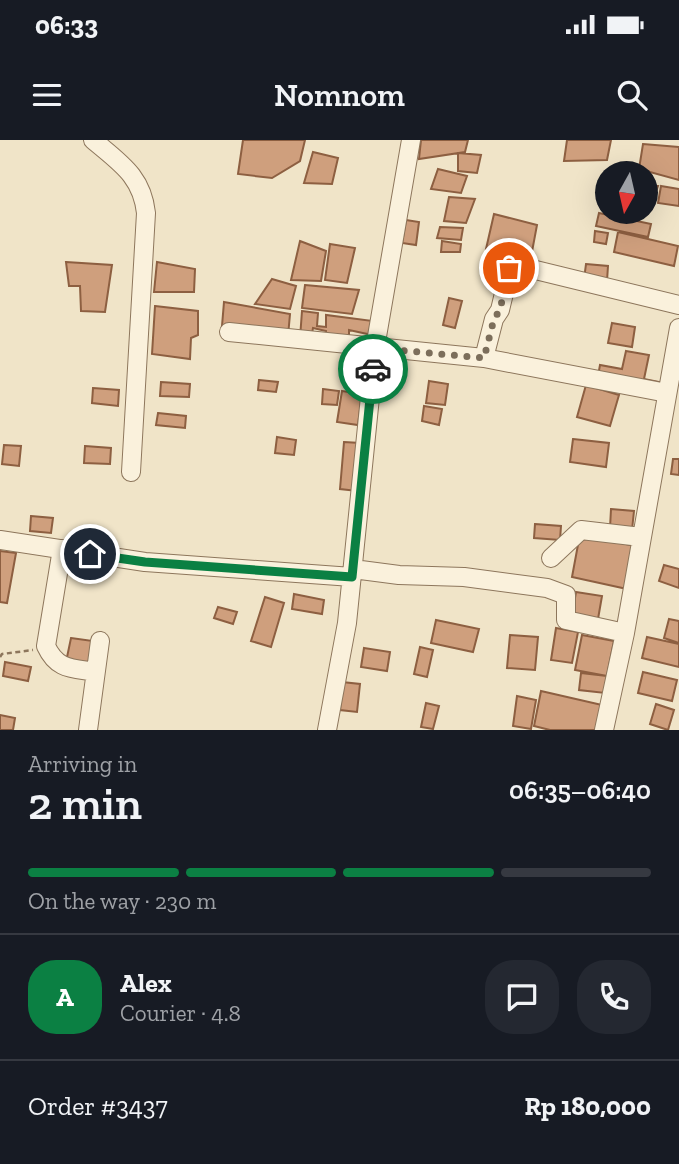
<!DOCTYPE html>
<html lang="en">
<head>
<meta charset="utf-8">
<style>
  body { margin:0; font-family:"Zilla Slab",serif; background:#242831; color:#f1f3f6; height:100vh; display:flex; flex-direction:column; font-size:26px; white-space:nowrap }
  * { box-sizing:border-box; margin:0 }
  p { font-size:23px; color:#9ea1a6 }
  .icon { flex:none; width:38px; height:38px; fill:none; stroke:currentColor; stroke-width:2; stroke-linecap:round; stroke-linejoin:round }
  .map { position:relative; height:590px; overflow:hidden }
  .side { display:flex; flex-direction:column; background:#171b24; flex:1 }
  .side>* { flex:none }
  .needle { width:46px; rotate:188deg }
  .fabs { position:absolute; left:595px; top:21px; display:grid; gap:14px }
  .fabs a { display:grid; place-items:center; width:63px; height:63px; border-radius:50%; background:#171b24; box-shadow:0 7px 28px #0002; font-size:35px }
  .pin { position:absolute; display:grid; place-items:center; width:60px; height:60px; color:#fff; margin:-30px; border:4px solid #fff; border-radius:50%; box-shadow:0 2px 7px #0007 }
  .courier { position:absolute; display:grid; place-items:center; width:70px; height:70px; margin:-35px; border:5px solid #0b8043; border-radius:50%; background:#fff; color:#222; box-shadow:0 2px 9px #0007 }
  .summary em { font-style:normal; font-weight:600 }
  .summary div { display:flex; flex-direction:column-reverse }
  .summary { display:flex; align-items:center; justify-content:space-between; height:119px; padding:0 28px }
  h1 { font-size:46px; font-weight:600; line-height:52px }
  .bar { display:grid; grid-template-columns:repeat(4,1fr); gap:10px 7px; align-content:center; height:84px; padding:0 28px }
  .bar i { height:9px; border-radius:5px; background:#363941 }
  .bar .current { background:#0b8043 }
  .bar p { grid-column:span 4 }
  .line { display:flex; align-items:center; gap:18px; padding:0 28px; border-top:2px solid #363941 }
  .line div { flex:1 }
  .round { display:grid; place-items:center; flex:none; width:74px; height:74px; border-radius:28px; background:#242831 }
  .status { display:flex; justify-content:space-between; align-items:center; height:49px; padding:0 35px; background:#171b24; direction:ltr }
  .status svg { height:19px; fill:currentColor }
  header { display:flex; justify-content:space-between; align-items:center; height:91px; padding:0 28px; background:#171b24; font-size:32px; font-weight:600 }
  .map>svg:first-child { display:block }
  .building { fill:#cf9f7d; stroke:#8d5f41; stroke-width:2 }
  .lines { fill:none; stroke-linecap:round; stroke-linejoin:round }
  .minor-casing { stroke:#8d765c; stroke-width:20 }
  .path { stroke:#8d765c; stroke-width:2.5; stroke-dasharray:5 3.5; stroke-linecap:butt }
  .minor { stroke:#faf1dc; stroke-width:18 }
  .done { stroke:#7c6e5b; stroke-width:7; stroke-dasharray:0 12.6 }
  .route { stroke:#0b8043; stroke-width:9 }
</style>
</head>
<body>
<div class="status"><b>06:33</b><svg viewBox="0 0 49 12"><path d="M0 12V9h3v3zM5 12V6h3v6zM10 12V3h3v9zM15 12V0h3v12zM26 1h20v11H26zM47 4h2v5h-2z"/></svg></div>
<header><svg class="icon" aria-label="menu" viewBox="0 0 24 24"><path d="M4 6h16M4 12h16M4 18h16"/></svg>Nomnom<svg class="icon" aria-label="search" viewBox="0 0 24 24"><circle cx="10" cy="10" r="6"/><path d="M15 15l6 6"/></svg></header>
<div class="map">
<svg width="679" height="590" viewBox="0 0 679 590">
  <rect width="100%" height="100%" fill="#f0e4c8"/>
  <path class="building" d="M243 0H305L300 21 272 38 238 34Z
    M421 0H468L465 12 419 19Z
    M567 0H611L607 20 564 21Z
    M643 4 679 7V40L639 29Z
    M313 12 338 18 332 44 304 43Z
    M458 13 481 15 477 33 458 31Z
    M438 29 467 36 461 53 431 49Z
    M646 34 651 35V46H658L655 55 648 54V64H646Z
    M661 46 679 49V66L658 63Z
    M449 57 475 59 466 83 444 81Z
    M599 73 651 84 648 97 596 86Z
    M494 74 537 85 531 117 486 109Z
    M406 80 419 82 416 105 402 103Z
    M440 87 463 88 461 100 437 98Z
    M595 91 608 93 606 104 594 102Z
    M618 92 678 106 674 126 614 112Z
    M300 101 326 111 321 141 291 140Z
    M442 101 461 104 460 112H441Z
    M330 104 355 108 347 143 325 140Z
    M66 122 112 125 105 172 81 171 80 146H69Z
    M157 122 195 129 194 152H154Z
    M586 124 608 126 607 141 584 139Z
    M272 139 296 146 290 169 255 164Z
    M305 145 359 150 352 174 302 168Z
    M449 158 462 161 455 188 443 185Z
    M224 162 290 174 288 196 222 186Z
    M155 166 198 171V195L191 198 190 219 152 214Z
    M302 171 318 173 317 186 326 187V175L373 181 372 195 349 190V203L325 201 326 191 313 188 311 199 300 198Z
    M612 183 635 187 632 207 608 203Z
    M626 211 649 215 644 239 664 243 663 249 598 236 600 225 622 229Z
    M259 240 278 242 276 252 258 250Z
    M429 241 448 244 445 265 426 263Z
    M161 242 190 244 189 257 160 256Z
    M586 245 619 255 610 286 577 277Z
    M93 248 119 250 118 266 92 263Z
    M323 249 339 251 337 265 322 264Z
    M342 251 362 254 358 285 337 282Z
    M424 266 442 269 439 285 422 281Z
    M158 273 186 276 185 288 156 285Z
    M277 297 296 300 294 315 275 313Z
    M573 299 609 303 606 327 570 322Z
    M344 302 360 303 357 351 340 349Z
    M4 305 21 306 19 326 2 324Z
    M85 306 111 308 110 324 84 323Z
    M673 319H679V335L671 334Z
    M611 369 634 371 632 390 610 388Z
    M31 376 53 378 51 393 30 391Z
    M535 384 561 386 560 400 534 398Z
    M580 394 635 406 627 449 572 437Z
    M0 411 16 413 7 463 0 462Z
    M664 425 679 429V448L659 441Z
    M576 452 602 456 598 479 572 475Z
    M294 454 324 460 322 474 292 469Z
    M265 457 284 463 271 507 251 501Z
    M218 467 237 472 233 484 214 478Z
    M669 479 679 481V503L664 498Z
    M436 480 479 489 473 512 431 503Z
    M556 488 578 492 572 523 551 520Z
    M510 495 538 497 535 530 507 528Z
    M582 495 614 501 607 536 575 530Z
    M647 497 679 504V527L642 518Z
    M71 498 93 501 89 526 66 522Z
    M420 507 433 510 427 537 414 534Z
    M364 508 390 512 387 531 361 527Z
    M5 522 31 527 28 541 3 536Z
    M643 532 677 540 672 561 638 553Z
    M581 533 607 536 605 553 579 550Z
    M342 542 360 544 357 572 340 570Z
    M541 551 602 565 597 590H550L534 586Z
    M517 556 536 560 531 589 513 586Z
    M426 563 439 566 433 589 421 587Z
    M656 564 674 570 668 590 650 584Z
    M0 575 15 578 13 590H0Z"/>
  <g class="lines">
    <defs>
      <path id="minor" d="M93 0C120 23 142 36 146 73L131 332
        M229 192 484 218 667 253
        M484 218 494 179 500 170 511 124 679 165
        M0 400 145 422 352 437
        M62 409 46 506C57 530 72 528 95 532
        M551 418 581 390 641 397
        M353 429 399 435 464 437 547 448 566 455V480L625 493
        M88 590 100 501
        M327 590 347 483 375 208 411 0
        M604 590 625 493 679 188"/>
    </defs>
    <use href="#minor" class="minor-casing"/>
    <path class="path" d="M0 517 2 514 33 510"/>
    <use href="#minor" class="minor"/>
  </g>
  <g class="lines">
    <path class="done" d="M373 229 375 208 484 218 494 179 500 170 509 128"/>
    <path class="route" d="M90 414 145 422 352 437 373 229"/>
  </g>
</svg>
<div class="fabs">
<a><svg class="needle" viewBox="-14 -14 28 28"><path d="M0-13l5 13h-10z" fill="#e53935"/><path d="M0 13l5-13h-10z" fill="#9ea1a6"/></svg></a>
</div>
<div class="pin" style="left:509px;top:128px;background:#ea580c"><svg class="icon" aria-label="bag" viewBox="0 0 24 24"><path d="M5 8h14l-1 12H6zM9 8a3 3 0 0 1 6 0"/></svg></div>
<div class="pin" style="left:90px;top:414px;background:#1f2937"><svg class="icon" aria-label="home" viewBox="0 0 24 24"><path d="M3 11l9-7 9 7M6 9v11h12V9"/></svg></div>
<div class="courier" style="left:373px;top:229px"><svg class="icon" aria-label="car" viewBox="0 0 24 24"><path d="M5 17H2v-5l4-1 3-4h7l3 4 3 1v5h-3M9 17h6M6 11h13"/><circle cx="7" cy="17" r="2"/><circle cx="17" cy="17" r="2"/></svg></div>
</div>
<section class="side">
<div class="summary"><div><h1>2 min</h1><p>Arriving in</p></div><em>06:35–06:40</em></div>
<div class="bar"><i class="current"></i><i class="current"></i><i class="current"></i><i></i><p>On the way · 230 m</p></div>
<div class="line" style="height:126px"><b class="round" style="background:#0b8043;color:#fff">A</b><div><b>Alex</b><p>Courier · 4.8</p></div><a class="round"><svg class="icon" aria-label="chat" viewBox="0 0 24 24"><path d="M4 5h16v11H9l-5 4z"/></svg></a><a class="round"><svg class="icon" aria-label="phone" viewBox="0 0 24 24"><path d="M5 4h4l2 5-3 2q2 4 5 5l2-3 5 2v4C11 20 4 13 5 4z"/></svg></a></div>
<div class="line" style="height:91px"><div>Order #3437</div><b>Rp 180,000</b></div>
</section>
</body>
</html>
